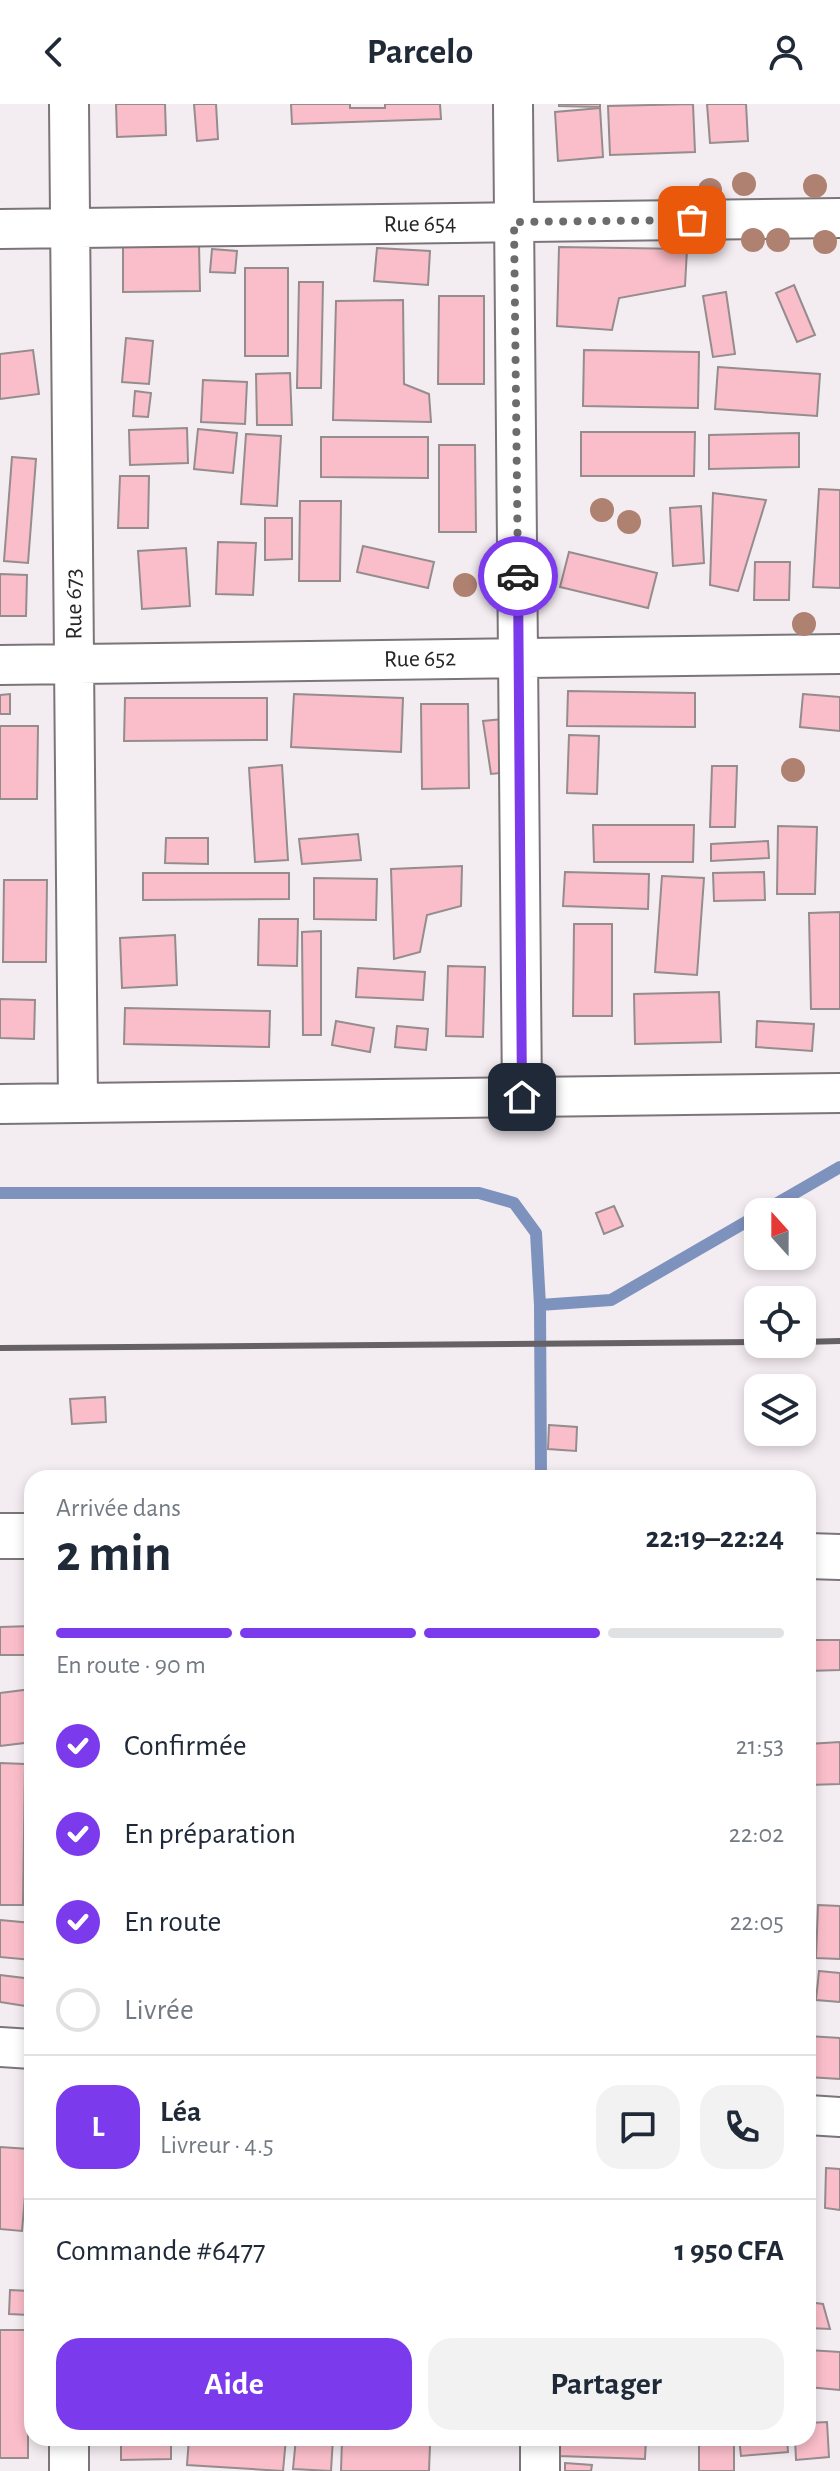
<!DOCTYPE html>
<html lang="fr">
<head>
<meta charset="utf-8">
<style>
  body { margin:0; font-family:"Alegreya Sans",sans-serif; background:#f2f2f3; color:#1f2937; height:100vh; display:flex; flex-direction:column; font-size:30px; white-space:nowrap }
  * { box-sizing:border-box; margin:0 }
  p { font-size:26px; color:#747a83 }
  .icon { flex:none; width:44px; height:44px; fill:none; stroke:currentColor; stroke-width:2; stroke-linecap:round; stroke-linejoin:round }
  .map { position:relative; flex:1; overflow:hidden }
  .details { position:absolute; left:24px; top:1366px; width:792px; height:976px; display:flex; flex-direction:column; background:#fff; border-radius:24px; box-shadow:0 4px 12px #0003 }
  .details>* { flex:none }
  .needle { width:52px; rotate:339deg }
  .buttons { position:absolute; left:744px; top:1094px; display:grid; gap:16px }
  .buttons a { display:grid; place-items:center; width:72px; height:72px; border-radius:16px; background:#fff; box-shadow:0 4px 12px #0003; font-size:40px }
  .pin { position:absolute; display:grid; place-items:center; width:68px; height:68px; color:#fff; margin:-34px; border-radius:16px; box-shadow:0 4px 12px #0006 }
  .courier { position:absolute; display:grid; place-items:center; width:80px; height:80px; margin:-40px; border:6px solid #7c3aed; border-radius:50%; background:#fff; color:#222; box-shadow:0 2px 10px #0007 }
  .headline em { font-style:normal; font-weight:700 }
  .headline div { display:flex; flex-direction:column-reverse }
  .headline { display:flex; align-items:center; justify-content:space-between; height:136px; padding:0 32px }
  h1 { font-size:52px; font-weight:700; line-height:60px }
  .bar { display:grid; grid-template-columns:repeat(4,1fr); gap:12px 8px; align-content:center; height:96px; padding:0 32px }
  .bar i { height:10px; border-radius:6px; background:#e0e1e3 }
  .bar .on { background:#7c3aed }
  .bar p { grid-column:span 4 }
  .line { display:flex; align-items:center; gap:20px; padding:0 32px; border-top:2px solid #e0e1e3 }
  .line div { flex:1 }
  .round { display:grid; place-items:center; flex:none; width:84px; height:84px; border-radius:24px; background:#f2f2f3 }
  ol { padding:0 32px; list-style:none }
  li { display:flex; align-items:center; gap:24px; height:88px }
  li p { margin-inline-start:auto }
  li .icon { padding:8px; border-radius:50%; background:#7c3aed; color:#fff; stroke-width:4 }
  li:last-child { color:#747a83 }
  li i { width:44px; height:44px; border:4px solid #e0e1e3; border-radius:50% }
  .cta { display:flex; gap:16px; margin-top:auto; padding:16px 32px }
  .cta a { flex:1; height:92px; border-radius:24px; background:#7c3aed; color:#fff; font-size:32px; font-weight:700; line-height:92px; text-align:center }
  .cta a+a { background:#f2f2f3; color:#1f2937 }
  header { display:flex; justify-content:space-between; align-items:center; height:104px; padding:0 32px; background:#fff; font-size:36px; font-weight:700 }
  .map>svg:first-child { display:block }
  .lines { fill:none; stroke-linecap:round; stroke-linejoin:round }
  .stream { stroke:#7e92be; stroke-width:12 }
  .building { fill:#fabeca; stroke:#958c8d; stroke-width:2 }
  .minor-casing { stroke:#7b7579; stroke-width:42 }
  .secondary-casing { stroke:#7b7579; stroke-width:48 }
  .minor { stroke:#fff; stroke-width:38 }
  .secondary { stroke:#fff; stroke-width:44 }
  .rail { stroke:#656164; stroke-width:6 }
  .tree { fill:#af8171 }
  .done { stroke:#6e6b6e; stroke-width:8; stroke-dasharray:0 14.4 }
  .route { stroke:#7c3aed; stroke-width:10 }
  .labels { text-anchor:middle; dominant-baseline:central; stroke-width:8; stroke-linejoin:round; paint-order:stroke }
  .street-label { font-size:24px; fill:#272527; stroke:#fff }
</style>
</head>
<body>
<header><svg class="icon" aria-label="back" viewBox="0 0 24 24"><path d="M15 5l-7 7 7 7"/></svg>Parcelo<svg class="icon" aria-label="person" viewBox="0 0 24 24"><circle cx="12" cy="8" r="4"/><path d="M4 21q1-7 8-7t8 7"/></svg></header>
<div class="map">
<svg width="840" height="2367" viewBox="0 0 840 2367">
  <rect width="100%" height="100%" fill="#f3ecf1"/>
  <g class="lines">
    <path class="stream" d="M0 1089H479L514 1099 536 1129 540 1201 541 1374
      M762 1108 840 1063
      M540 1201 611 1196 758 1111"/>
  </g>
  <path class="building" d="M116 0H165L166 31 117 33Z
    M194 0H216L218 35 197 37Z
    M291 0H350V4H385V0H440L441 15 292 20Z
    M559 0H600V3L559 2Z
    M693 0 695 48 610 51 608 2Z
    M707 0H746L748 37 710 39Z
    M600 4 603 53 558 57 555 8Z
    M199 140 200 187 123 188V141Z
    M559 143 687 145 685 182 619 194 612 226 557 222Z
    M377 144 430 147 428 181 374 177Z
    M212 145 237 147 235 169 210 168Z
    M245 164H288V252H245Z
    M299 178H323L321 284H297Z
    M794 181 815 231 797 238 776 189Z
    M726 188 735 250 713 253 703 192Z
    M439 192H484V280H438Z
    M403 196 404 280 429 290 431 318 333 316 336 197Z
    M126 234 153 237 149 280 122 278Z
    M33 246 39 290 0 295V250Z
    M584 246 699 248 698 304 583 302Z
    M718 263 820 270 817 312 715 305Z
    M290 269 292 321H257L256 270Z
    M203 276 247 278 245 320 201 318Z
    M135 287 151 289 148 313 133 312Z
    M187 324 188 359 130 361 129 326Z
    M198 325 237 329 233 369 194 365Z
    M581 328H695L694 372H581Z
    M799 329V363L709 365V331Z
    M246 330 281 332 277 402 241 400Z
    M321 333H428V374L321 373Z
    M439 341H475L476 428H439Z
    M12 353 36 355 28 459 4 457Z
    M120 372H149L148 424H118Z
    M819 385 840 386V484L813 483Z
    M713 389 766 396 738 487 710 481Z
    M300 397H341L340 477H299Z
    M701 402 704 459 673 462 670 404Z
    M265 414H292V455L265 456Z
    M218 438 256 439 253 491 216 490Z
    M363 442 434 458 428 484 357 468Z
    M186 444 190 502 142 505 138 447Z
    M569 448 657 469 648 504 560 483Z
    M755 458H790L789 496H754Z
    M0 470 27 471 26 512H0Z
    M568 587 695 589V623L567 622Z
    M10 590V610H0V591Z
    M294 590 403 594 401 648 291 643Z
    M803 590 840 593V627L800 623Z
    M125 594H267V636L124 637Z
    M421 600H468L469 684 422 685Z
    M503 615 510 668 491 670 483 617Z
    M0 622H38L37 695H0Z
    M569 631 599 632 597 690 567 689Z
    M282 661 288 756 255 758 249 664Z
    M712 662H737L735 723H710Z
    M593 721H694L693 758H594Z
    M778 722 817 723 815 790H777Z
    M358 730 361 756 302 760 299 735Z
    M166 734H208V760L165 759Z
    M768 737 769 754 711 757V740Z
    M462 762 461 802 427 811 420 848 394 855 391 765Z
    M565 768 649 770 648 805 563 802Z
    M764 768 765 796 714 797 713 769Z
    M143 769H289V795L143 796Z
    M662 772 704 774 697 871 655 868Z
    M314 774 377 775 376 816 314 815Z
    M4 776H47L46 858H3Z
    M840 808V905H811L809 809Z
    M259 815H298L297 862 258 861Z
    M574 820H612V912H573Z
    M321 827V931H303L302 828Z
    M175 831 177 881 122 884 120 834Z
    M448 862 485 863 483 933 446 932Z
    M358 864 425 868 423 896 356 893Z
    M719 888 721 938 635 940 634 890Z
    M0 895 35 896 34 935 0 934Z
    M125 904 270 907 269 943 124 940Z
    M336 917 374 924 370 948 332 941Z
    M757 917 814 920 812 947 756 943Z
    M397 922 428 925 426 946 395 943Z
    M614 1102 623 1122 604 1130 596 1109Z
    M105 1293 106 1318 72 1320 70 1295Z
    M549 1321 577 1323 576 1347 548 1345Z
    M32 1522V1551H0V1523Z
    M808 1536H840V1566L808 1567Z
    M32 1585V1638L0 1642V1589Z
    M840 1638V1680L808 1681V1640Z
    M0 1659 25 1660 23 1801H0Z
    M818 1801 840 1802V1855L816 1854Z
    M0 1816 32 1819V1856L0 1853Z
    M819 1867 840 1869V1898L816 1896Z
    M0 1871 32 1875V1903L0 1898Z
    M808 1932 840 1934V1975L808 1973Z
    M0 2043 29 2045 22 2127 0 2125Z
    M826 2064 840 2065V2106L825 2104Z
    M10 2186 30 2187 29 2211 9 2210Z
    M808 2198 823 2200 830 2225 808 2224Z
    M0 2226H28V2354H0Z
    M808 2246 840 2248V2286L808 2283Z
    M827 2318 829 2353 796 2356 795 2334H808V2319Z
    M121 2334H171V2355L121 2356Z
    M189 2334H286L283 2367 187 2361Z
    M296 2334H333L331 2367 293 2365Z
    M561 2334H646L645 2355 559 2352Z
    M699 2334H734V2367H699Z
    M739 2334H787L788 2348 741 2352Z
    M342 2336 430 2341 429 2367H341Z
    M565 2359 592 2361 591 2367H565Z"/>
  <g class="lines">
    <defs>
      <path id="minor" d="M69 0 78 999
        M513 0 522 993
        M0 125 840 114
        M0 561 840 550
        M0 1000 840 989
        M0 1943 32 1945
        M808 2011 840 2013
        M540 2334V2367
        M69 2367V2334"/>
      <path id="secondary" d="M0 1432H32
        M808 1452 840 1453"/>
    </defs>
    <use href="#minor" class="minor-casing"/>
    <use href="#secondary" class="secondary-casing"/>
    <use href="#minor" class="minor"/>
    <use href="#secondary" class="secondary"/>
    <path class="rail" d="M802 1238 840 1237
      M0 1244 758 1238"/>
  </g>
  <g class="tree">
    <circle cx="744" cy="80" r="12"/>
    <circle cx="815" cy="82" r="12"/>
    <circle cx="710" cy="86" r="12"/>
    <circle cx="679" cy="96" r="12"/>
    <circle cx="753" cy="136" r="12"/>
    <circle cx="778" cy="136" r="12"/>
    <circle cx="825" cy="138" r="12"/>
    <circle cx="602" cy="406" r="12"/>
    <circle cx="629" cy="418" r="12"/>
    <circle cx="465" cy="481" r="12"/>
    <circle cx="804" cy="520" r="12"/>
    <circle cx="793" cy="666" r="12"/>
  </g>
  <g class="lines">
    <path class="done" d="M518 472 514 118 692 116"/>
    <path class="route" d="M518 472 522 993"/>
  </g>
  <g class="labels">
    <g class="street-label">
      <text transform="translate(420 120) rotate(-1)">Rue 654</text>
      <text transform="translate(74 500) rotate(-91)">Rue 673</text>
      <text transform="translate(420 555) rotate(-1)">Rue 652</text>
    </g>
  </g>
</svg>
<div class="buttons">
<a><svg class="needle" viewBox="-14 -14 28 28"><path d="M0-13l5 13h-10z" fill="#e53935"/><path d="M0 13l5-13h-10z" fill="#747a83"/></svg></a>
<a><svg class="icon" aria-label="locate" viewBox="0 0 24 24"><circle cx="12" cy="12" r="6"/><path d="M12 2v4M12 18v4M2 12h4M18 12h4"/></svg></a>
<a><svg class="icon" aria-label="layers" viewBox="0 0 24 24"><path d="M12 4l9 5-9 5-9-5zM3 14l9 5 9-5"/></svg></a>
</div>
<div class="pin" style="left:692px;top:116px;background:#ea580c"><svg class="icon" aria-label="bag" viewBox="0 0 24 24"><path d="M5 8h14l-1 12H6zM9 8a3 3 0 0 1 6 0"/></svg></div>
<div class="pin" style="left:522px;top:993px;background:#1f2937"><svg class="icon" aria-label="home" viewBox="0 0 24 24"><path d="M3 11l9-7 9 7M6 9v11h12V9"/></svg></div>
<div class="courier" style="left:518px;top:472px"><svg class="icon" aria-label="car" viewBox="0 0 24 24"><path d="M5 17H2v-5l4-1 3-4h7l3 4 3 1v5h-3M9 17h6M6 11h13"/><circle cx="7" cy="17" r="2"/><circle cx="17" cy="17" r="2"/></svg></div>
<section class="details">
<div class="headline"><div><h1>2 min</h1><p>Arrivée dans</p></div><em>22:19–22:24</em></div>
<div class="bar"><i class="on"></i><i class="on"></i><i class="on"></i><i></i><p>En route · 90 m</p></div>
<ol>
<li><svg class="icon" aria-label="check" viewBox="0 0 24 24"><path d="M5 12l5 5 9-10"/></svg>Confirmée<p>21:53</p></li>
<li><svg class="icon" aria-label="check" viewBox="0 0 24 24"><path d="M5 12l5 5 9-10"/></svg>En préparation<p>22:02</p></li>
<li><svg class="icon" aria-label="check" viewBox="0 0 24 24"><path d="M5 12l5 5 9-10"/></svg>En route<p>22:05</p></li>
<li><i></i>Livrée</li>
</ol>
<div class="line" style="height:144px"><b class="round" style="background:#7c3aed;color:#fff">L</b><div><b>Léa</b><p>Livreur · 4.5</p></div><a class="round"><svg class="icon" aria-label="chat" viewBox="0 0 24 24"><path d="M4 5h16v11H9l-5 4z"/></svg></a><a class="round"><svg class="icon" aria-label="phone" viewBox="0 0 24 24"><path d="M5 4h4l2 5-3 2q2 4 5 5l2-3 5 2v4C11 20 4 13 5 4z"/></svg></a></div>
<div class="line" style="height:104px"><div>Commande #6477</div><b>1 950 CFA</b></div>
<div class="cta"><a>Aide</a><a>Partager</a></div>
</section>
</div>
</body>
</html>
